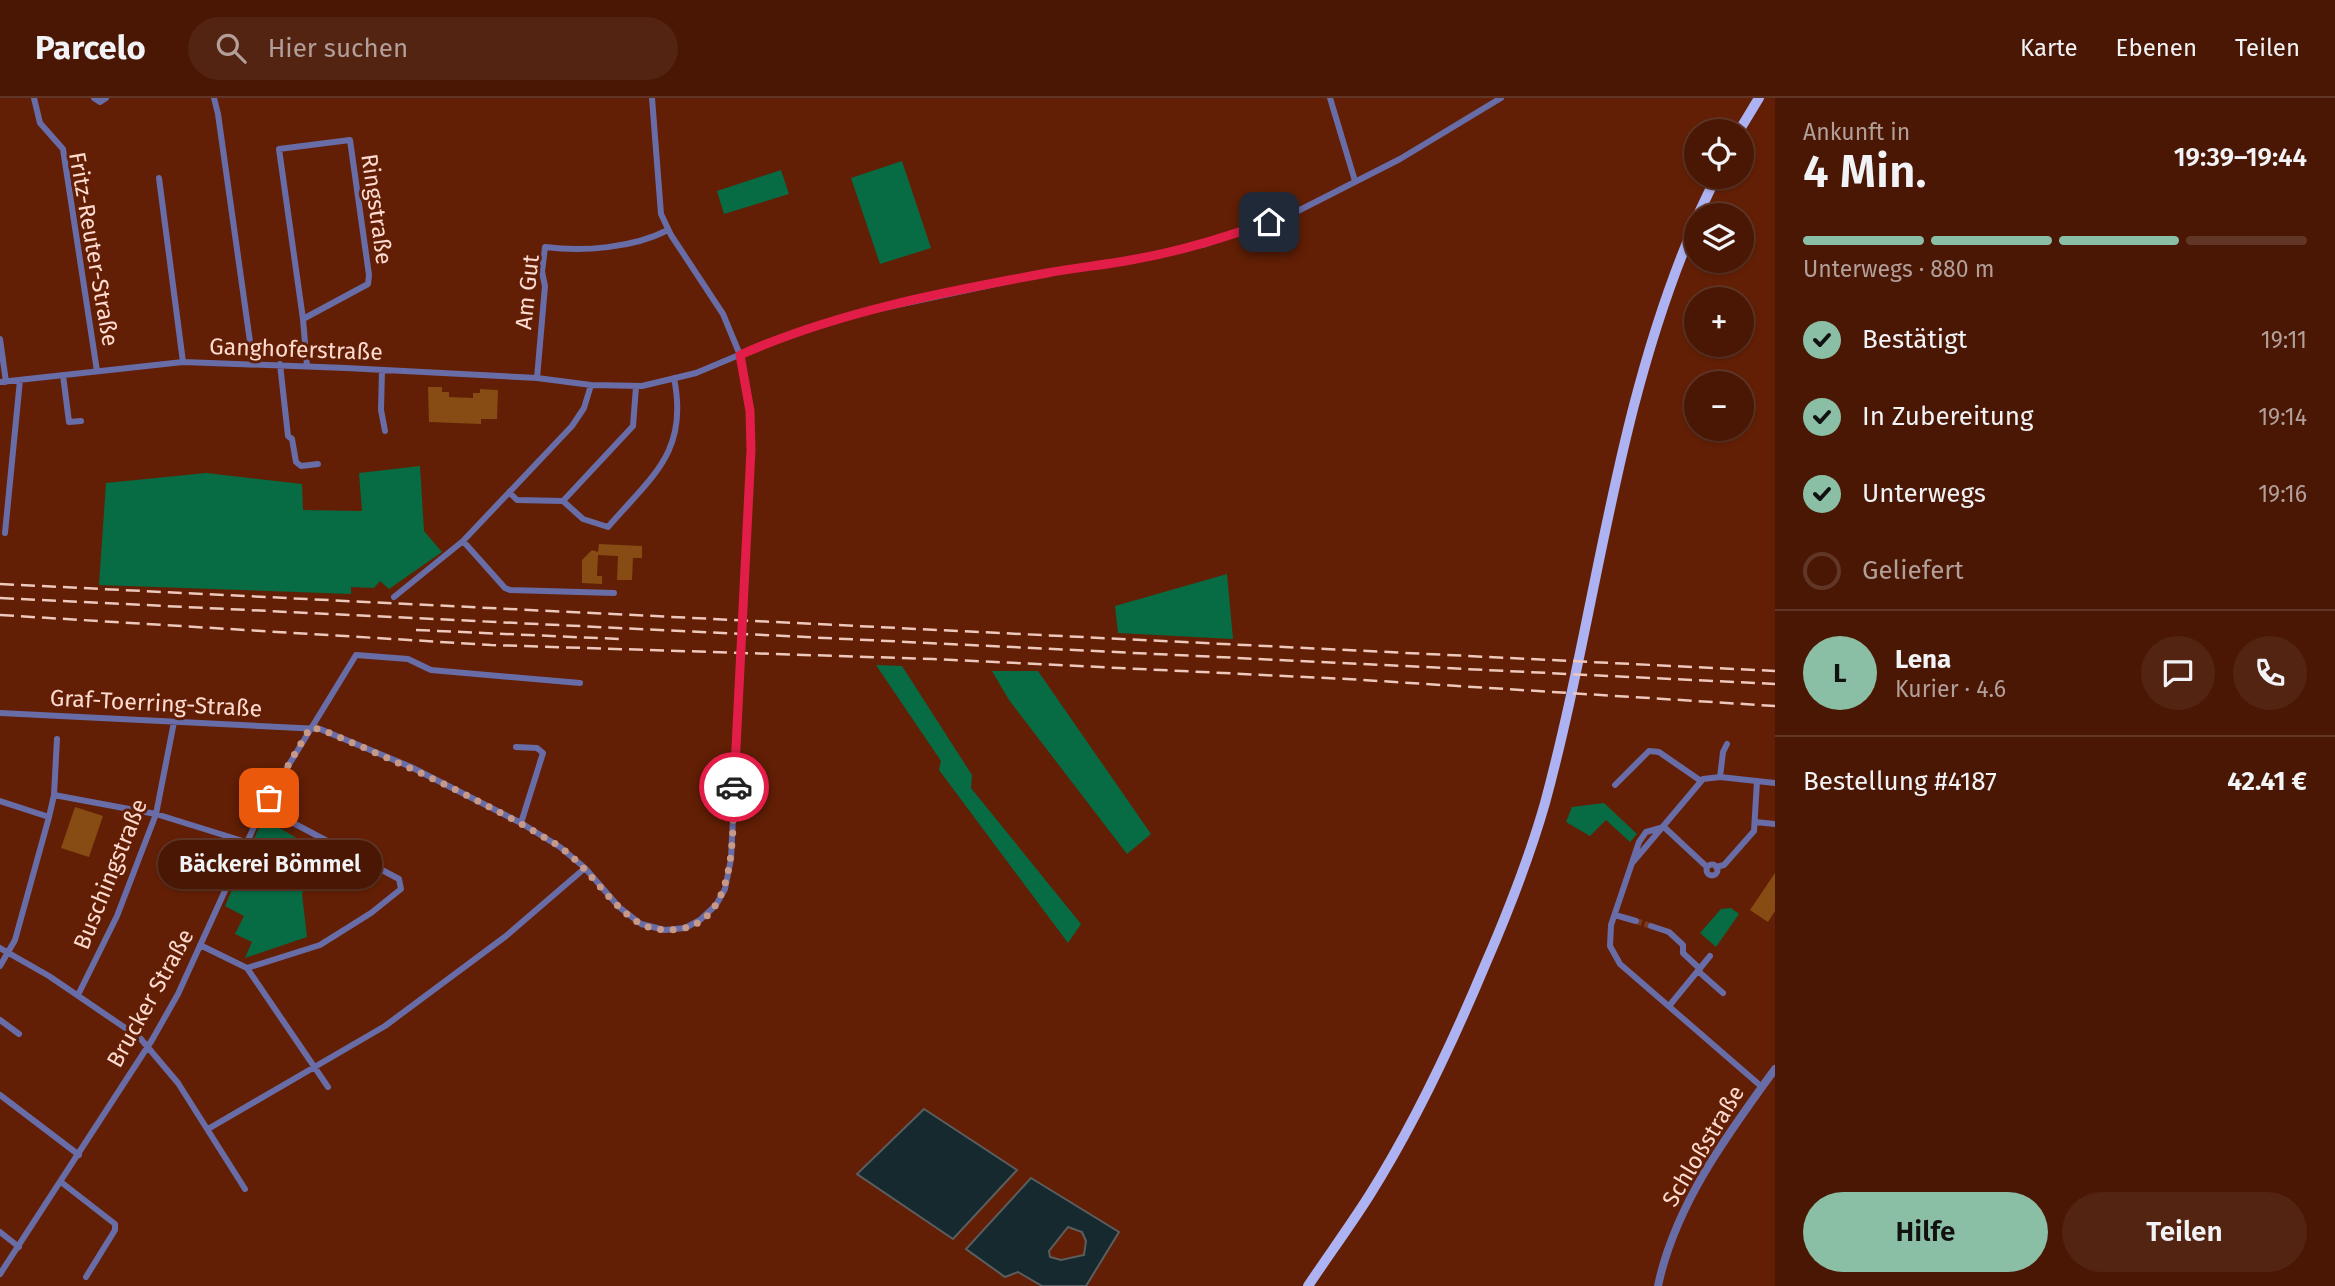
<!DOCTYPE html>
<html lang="de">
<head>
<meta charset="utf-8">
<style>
  body { margin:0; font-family:"Fira Sans",sans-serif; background:#542413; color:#f1f3f6; height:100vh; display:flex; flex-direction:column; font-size:26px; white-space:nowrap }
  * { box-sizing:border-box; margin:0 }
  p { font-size:23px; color:#b29f9a }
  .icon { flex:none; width:38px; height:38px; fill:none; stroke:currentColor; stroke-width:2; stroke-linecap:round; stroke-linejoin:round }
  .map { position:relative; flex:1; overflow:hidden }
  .drawer { display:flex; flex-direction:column; background:#4a1704; width:560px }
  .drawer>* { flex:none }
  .fabs { position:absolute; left:1684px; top:21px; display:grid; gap:14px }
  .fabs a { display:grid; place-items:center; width:70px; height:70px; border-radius:50%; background:#4a1704; box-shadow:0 2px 5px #0004,0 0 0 2px #613626; font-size:35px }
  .pin { position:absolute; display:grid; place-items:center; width:60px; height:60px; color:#fff; margin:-30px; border-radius:14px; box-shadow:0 4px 10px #0006 }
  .courier { position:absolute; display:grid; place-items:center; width:70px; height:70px; margin:-35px; border:5px solid #e11d48; border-radius:50%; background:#fff; color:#222; box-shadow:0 2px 9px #0007 }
  .bubble { position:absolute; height:49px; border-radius:24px; background:#4a1704; box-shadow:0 2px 5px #0004,0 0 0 2px #613626; font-size:23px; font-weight:600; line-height:49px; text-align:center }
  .overview em { font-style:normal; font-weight:600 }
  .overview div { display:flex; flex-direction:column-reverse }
  .overview { display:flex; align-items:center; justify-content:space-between; height:119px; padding:0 28px }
  h1 { font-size:46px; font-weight:600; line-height:52px }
  .bar { display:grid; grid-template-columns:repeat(4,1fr); gap:10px 7px; align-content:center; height:84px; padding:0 28px }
  .bar i { height:9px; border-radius:5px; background:#613626 }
  .bar .current { background:#8abfa5 }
  .bar p { grid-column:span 4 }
  .line { display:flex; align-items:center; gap:18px; padding:0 28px; border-top:2px solid #613626 }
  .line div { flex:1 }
  .round { display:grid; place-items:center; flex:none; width:74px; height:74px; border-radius:37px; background:#542413 }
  ol { padding:0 28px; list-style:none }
  li { display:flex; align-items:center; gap:21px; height:77px }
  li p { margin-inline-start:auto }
  li .icon { padding:7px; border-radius:50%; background:#8abfa5; color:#111; stroke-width:4 }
  li:last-child { color:#b29f9a }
  li i { width:38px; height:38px; border:4px solid #613626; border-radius:50% }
  .button { display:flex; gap:14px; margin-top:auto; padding:14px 28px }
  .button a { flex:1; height:80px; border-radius:42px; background:#8abfa5; color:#111; font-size:28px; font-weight:600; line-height:80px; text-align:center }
  .button a+a { background:#542413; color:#f1f3f6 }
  header { display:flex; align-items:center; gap:42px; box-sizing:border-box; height:98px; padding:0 35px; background:#4a1704; border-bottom:2px solid #613626 }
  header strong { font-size:33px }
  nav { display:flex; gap:38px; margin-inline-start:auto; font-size:24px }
  .search { width:490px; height:63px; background:#542413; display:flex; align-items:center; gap:18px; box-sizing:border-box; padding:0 24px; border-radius:38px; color:#b29f9a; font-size:26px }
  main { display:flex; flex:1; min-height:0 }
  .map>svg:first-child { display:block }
  .green { fill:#076b43 }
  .water { fill:#15292e; stroke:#5b5e5f; stroke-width:2; fill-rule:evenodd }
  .building { fill:#874c13 }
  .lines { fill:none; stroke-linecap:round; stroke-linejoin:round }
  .minor-tunnel { stroke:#793b23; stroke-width:6; stroke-dasharray:6 3; stroke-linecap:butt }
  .minor { stroke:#686da7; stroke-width:6 }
  .tertiary { stroke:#686da7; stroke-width:8 }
  .trunk { stroke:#acb2f2; stroke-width:10 }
  .rail { stroke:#eec8bc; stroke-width:2.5; stroke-dasharray:14 7; stroke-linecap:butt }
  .done { stroke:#c79989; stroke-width:7; stroke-dasharray:0 12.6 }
  .route { stroke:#e11d48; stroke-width:9 }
  .labels { text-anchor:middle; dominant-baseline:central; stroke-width:6; stroke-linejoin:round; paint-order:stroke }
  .street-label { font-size:23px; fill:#fedbd0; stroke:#621f05 }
</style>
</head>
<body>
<header>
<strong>Parcelo</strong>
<div class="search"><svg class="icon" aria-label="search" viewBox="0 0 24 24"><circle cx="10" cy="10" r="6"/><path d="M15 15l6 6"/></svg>Hier suchen</div>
<nav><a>Karte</a><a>Ebenen</a><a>Teilen</a></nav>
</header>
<main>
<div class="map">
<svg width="1775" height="1188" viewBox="0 0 1775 1188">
  <rect width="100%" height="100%" fill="#621f05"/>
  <path class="green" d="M902 63 931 150 880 166 851 80Z
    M781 72 789 96 724 116 717 93Z
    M420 368 424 433 442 454 389 491 380 483 374 490 351 489V496L99 487 106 385 206 375 302 386 303 412 362 413 359 375Z
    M1227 476 1233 541 1118 535 1115 508Z
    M876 567 902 568 972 677 971 690 1081 826 1068 845 939 672 941 663Z
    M992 573H1038L1151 736 1127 756 1009 602Z
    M1604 705 1637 736 1630 744 1606 722 1590 738 1566 724 1572 709Z
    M263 720 308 747 305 753 306 784 302 796 307 839 245 860 252 844 235 836 244 818 225 808Z
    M1731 810 1739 816 1716 849 1700 835 1721 811Z"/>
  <path class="water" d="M924 1011 1017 1072 953 1141 857 1076Z
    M1031 1080 1119 1134 1086 1188H1042L1018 1174 1005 1179 966 1151ZM1068 1129 1082 1134 1086 1143 1084 1157 1061 1162 1050 1159 1049 1153Z"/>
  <path class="building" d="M428 289H442V294H449V299L473 300V295H480V291L498 292 497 321H481V326L429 324Z
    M599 446 642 448V460H633L632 482H617L618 458 598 457 597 478H602V486L582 485V462L592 452 598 454Z
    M75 709 103 718 89 759 61 750Z
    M1775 775V813L1768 824 1750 812Z"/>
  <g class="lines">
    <path class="minor-tunnel" d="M1636 823 1651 828"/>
    <path class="minor" d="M34 0 40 25 63 51 97 273
      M94 0 100 4 106 0
      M214 0 218 16 253 265
      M1330 0 1355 83
      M159 80 183 264
      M303 221 368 186 369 177 350 42 279 51 303 221 307 268
      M0 241 6 284
      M280 266 288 338 292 341 296 364 301 368 318 366
      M382 272 381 312 385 333
      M63 277 69 324 81 323
      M537 280 545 188 542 174 545 149C583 154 633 150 668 132
      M0 284 183 264 346 270 537 280 591 287 642 288 696 275 777 241 855 216 1047 175 1137 161 1206 146 1290 117 1400 61 1501 0
      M509 394 517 402 563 403 633 328 636 289
      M563 403 583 421 608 429C652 378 689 354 674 280
      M5 435 20 282
      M463 443 505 490 510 492 614 495
      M394 499 463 443 572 328 584 310 591 287
      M0 615 320 631 411 669 521 725 560 749 585 770 619 809 641 826 665 832 685 830 700 822 716 807 725 791 731 761 751 352 750 313 740 257 723 216 671 137 661 116 652 0
      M516 649 537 650 543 655 521 725
      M1720 679 1723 654 1727 646
      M1615 687 1649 653 1659 654 1701 683
      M54 697 156 716 246 744
      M0 703 49 719
      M1755 724 1775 726
      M1664 729 1646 734 1639 744 1611 827 1610 848 1620 866 1762 989
      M1664 729 1707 769
      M1633 764 1703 681 1720 679 1775 685
      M1706.5 772a5.5 5.5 0 1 1 11 0a5.5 5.5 0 1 1-11 0Z
      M1716 769 1724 767 1754 733 1757 683
      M1615 817 1636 823
      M1651 828 1669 834 1683 847V855L1700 871
      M200 847 247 870 328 989
      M0 850 49 878 140 940 178 985 245 1091
      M0 868 15 842 49 719 54 697 57 641
      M247 870 320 847 371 815 401 791 399 781 263 709
      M1698 873 1723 895
      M78 897 117 818 156 716 174 624
      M1669 908 1710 858
      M0 922 19 936
      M0 997 79 1057
      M208 1031 385 928 506 838 585 770
      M61 1084 115 1126V1132L86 1179
      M0 1134 19 1149
      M0 1176 152 942 178 896 263 709 356 557 408 561 431 572 580 585"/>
    <path class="tertiary" d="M1658 1188C1675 1107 1727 1037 1775 971"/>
    <path class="trunk" d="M1739 33 1759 0
      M1698 117 1716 79
      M1308 1188C1328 1158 1350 1128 1369 1098 1415 1025 1452 946 1485 867 1508 814 1529 761 1545 705 1598 509 1614 312 1696 123"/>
    <path class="rail" d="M0 486 1775 573
      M0 500 1775 586
      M0 517 491 547 933 561 1347 581 1775 608
      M416 532 619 541"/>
  </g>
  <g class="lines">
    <path class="done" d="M269 700 310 630 320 631C401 665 479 700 554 745 588 766 606 804 639 825 651 832 667 833 680 831 739 822 732 731 734 689"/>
    <path class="route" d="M734 689 751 352 750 313 740 257C837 214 943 194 1047 175 1077 169 1107 167 1136 161 1182 153 1225 139 1269 124"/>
  </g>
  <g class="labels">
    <g class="street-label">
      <text transform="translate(377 111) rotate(82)">Ringstraße</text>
      <text transform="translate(94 151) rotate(80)">Fritz-Reuter-Straße</text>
      <text transform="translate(527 194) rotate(-84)">Am Gut</text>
      <text transform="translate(296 251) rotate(2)">Ganghoferstraße</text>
      <text transform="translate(156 605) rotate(3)">Graf-Toerring-Straße</text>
      <text transform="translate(110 776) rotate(-68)">Buschingstraße</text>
      <text transform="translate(150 900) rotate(-61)">Brucker Straße</text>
      <text transform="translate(1703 1048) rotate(-59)">Schloßstraße</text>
    </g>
  </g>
</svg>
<div class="fabs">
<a><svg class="icon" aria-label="locate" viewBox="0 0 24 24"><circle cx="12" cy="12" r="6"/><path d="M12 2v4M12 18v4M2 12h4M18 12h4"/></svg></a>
<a><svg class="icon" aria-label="layers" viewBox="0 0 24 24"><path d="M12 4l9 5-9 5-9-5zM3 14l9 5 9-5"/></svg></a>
<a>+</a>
<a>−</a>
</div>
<div class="pin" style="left:269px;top:700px;background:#ea580c"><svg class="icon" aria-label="bag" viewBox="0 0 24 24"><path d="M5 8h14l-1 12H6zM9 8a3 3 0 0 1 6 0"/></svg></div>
<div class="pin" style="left:1269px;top:124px;background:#1f2937"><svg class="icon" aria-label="home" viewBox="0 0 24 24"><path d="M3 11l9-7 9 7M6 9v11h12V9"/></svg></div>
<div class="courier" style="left:734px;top:689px"><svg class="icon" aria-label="car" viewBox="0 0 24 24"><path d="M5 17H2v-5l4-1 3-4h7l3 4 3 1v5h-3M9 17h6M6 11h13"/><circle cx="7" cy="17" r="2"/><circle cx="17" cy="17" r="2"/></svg></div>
<div class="bubble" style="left:158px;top:742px;width:224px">Bäckerei Bömmel</div>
</div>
<section class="drawer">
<div class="overview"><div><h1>4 Min.</h1><p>Ankunft in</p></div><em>19:39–19:44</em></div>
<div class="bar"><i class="current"></i><i class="current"></i><i class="current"></i><i></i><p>Unterwegs · 880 m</p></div>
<ol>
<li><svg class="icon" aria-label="check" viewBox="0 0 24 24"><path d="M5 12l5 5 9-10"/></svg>Bestätigt<p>19:11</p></li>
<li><svg class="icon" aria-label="check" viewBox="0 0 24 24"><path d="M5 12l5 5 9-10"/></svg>In Zubereitung<p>19:14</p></li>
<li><svg class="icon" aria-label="check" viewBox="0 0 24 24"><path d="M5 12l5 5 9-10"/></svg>Unterwegs<p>19:16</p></li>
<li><i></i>Geliefert</li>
</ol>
<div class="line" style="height:126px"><b class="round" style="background:#8abfa5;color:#111">L</b><div><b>Lena</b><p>Kurier · 4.6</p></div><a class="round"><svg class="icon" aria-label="chat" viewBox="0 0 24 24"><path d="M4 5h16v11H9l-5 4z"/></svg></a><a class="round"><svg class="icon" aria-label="phone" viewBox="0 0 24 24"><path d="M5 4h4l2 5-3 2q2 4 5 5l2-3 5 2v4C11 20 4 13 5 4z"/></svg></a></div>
<div class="line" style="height:91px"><div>Bestellung #4187</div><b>42.41 €</b></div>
<div class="button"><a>Hilfe</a><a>Teilen</a></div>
</section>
</main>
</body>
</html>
